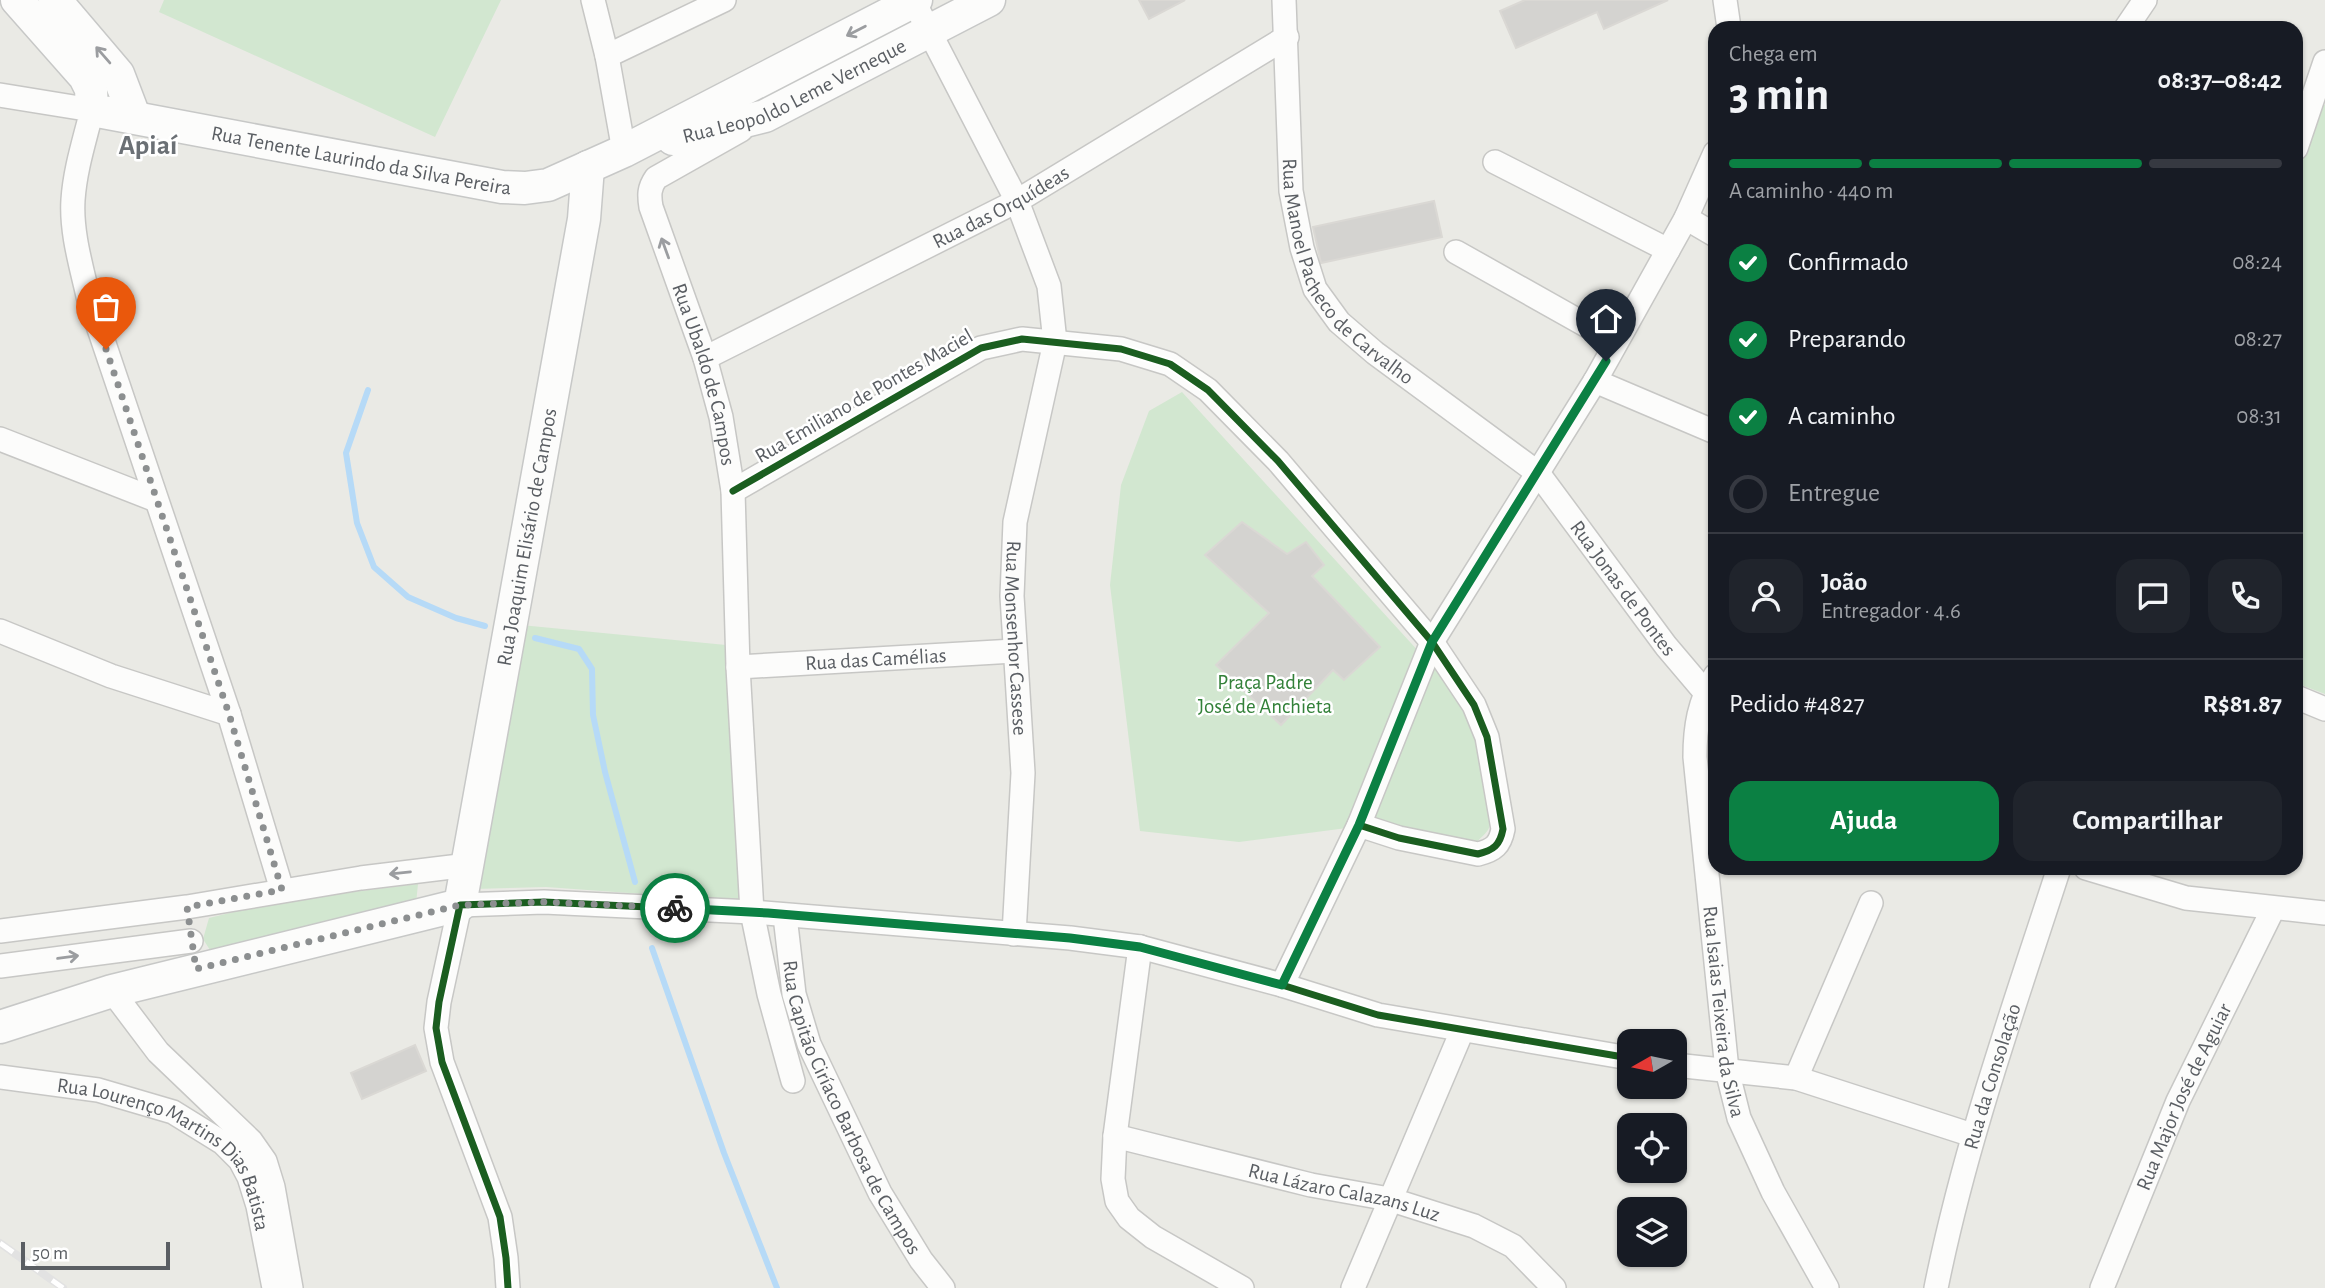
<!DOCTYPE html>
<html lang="pt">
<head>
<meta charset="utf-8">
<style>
  body { margin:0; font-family:"Alegreya Sans",sans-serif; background:#20242c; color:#f1f3f6; height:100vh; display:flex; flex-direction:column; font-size:26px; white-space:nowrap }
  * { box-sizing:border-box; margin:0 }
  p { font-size:23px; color:#9ea1a6 }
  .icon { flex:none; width:38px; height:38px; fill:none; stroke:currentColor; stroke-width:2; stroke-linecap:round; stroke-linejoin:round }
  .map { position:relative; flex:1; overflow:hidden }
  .details { position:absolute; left:1708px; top:21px; width:595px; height:854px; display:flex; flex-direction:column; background:#171b24; border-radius:21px; box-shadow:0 2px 5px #0004 }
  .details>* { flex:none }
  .needle { width:46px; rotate:261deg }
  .tools { position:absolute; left:1617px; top:1029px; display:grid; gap:14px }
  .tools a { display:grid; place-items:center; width:70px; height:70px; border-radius:14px; background:#171b24; box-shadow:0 2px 5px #0004; font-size:35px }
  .scale { position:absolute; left:21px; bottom:18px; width:149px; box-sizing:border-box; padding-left:7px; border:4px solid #5a5e63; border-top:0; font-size:19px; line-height:24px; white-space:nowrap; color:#5a5e63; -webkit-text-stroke:5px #fff; paint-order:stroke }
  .pin { position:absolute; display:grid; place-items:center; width:60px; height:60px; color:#fff; margin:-72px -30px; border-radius:50% 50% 50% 0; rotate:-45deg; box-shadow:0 0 7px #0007 }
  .pin .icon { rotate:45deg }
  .courier { position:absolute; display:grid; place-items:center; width:70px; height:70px; margin:-35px; border:5px solid #0b8043; border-radius:50%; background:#fff; color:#222; box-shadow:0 2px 9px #0007 }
  .summary em { font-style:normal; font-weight:600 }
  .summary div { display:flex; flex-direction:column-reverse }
  .summary { display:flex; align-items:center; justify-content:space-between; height:119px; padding:0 21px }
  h1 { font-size:46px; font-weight:600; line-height:52px }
  .bar { display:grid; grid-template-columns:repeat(4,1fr); gap:10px 7px; align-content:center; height:84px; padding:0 21px }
  .bar i { height:9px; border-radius:5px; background:#363941 }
  .bar .on { background:#0b8043 }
  .bar p { grid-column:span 4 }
  .line { display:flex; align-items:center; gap:18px; padding:0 21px; border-top:2px solid #363941 }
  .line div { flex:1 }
  .round { display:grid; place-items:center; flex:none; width:74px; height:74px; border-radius:21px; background:#20242c }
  ol { padding:0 21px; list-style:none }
  li { display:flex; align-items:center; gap:21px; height:77px }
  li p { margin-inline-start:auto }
  li .icon { padding:7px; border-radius:50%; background:#0b8043; color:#fff; stroke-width:4 }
  li:last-child { color:#9ea1a6 }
  li i { width:38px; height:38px; border:4px solid #363941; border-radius:50% }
  .button { display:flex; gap:14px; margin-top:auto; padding:14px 21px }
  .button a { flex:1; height:80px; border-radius:21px; background:#0b8043; color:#fff; font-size:28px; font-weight:600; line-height:80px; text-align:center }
  .button a+a { background:#20242c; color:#f1f3f6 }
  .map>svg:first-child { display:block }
  .green { fill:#d2e7d0 }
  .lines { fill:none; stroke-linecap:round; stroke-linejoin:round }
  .stream { stroke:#b6daf7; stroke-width:6 }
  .building { fill:#d4d3d0; stroke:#dad8d4; stroke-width:2 }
  .minor-casing { stroke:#c7c7c5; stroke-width:26 }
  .secondary-casing { stroke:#c7c8c7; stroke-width:35 }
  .minor { stroke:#fcfcfb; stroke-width:23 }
  .secondary { stroke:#fcfcfb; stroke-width:32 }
  .rail-casing { stroke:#e2e2e2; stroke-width:8 }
  .rail { stroke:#fff; stroke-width:5; stroke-dasharray:16; stroke-linecap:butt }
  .cycleway-casing { stroke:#fff; stroke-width:11 }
  .cycleway { stroke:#1b5e20; stroke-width:7 }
  .oneway { stroke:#9b9da0 }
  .done { stroke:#8c8f90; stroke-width:7; stroke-dasharray:0 12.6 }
  .route { stroke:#0b8043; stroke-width:9 }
  .labels { text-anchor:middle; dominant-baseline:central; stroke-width:5; stroke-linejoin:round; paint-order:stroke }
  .street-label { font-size:21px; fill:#5a5e63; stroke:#fff }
  .park-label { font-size:21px; fill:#338139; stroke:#fff }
  .district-label { font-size:28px; font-weight:bold; fill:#6b7075; stroke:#fff }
</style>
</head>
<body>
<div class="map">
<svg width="2325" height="1288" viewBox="0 0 2325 1288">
  <rect width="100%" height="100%" fill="#eaeae5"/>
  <path class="green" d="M164 0H501L435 137 159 12Z
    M2319 103 2325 105V694L2296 683V173Z
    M1182 392 1462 699C1471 723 1497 806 1489 828 1487 833 1481 837 1478 841H1457L1347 828 1239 842 1140 831 1110 585 1121 485 1149 411Z
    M521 625 726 645 740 901 546 887 474 889Z
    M418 884 415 913 226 953 210 950 203 939 209 918 279 901Z"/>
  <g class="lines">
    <path class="stream" d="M368 390 346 453 357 523 374 567 408 597 456 618 485 626
      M535 638 579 649 592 669 593 715 605 772 635 882
      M652 948 724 1153 777 1288"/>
  </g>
  <path class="building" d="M1139 0H1185L1149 19Z
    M1525 0H1668L1604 29 1597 12 1516 48 1500 11Z
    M1434 201 1442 237 1321 263 1313 227Z
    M1242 522 1287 554 1306 542 1324 565 1312 576 1380 647 1344 680 1333 670 1281 725 1216 665 1269 613 1205 555Z
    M415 1045 426 1071 362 1099 351 1073Z"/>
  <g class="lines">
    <defs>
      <g id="minor">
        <path d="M593 0 607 56 624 151"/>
        <path id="s1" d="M913 0 1017 201 1049 286 1055 342 1015 522 1012 596 1023 773 1014 934"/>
        <path id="s2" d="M1284 0 1291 191 1302 248 1315 289 1339 322 1375 353 1538 473 1666 646 1705 692 1715 697"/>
        <path d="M1725 0 1729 28"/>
        <path d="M2126 28 2145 0"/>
        <path d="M607 56 724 0"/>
        <path d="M0 95 92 110C85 139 75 169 73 200 71 232 81 265 88 296L229 714 282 890"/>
        <path id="s3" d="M741 130 656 178C649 188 649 195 651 207L705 358 721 417 733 491 738 667 752 912 769 994 793 1081"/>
        <path d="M2296 148 2325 62"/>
        <path d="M1495 162 1668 250"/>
        <path d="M1686 218 1715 235"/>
        <path d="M1456 252 1616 342"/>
        <path id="s4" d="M705 358 1017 201 1287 37"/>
        <path d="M1595 381 1715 432"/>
        <path d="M0 439 156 500"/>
        <path d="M733 491 981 348 1022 339 1121 349 1170 364 1208 390 1278 461 1432 642 1474 705 1487 737 1503 829C1500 845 1494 850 1478 854L1399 838 1359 825"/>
        <path d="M0 631 111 676 229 714"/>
        <path id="s5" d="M738 667 1014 651"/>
        <path id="s6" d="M1715 676C1699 702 1695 727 1695 757L1727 1070 1739 1118 1773 1192 1827 1288"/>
        <path d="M2296 697 2325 709"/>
        <path d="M2086 868 2186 898 2325 913"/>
        <path id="s7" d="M785 916 794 994 809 1044 880 1193 921 1260 943 1288"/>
        <path d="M0 931 187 907 361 878 468 865"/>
        <path d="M1140 947 1115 1136 1113 1179 1117 1201 1129 1218 1153 1237 1242 1288"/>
        <path d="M0 966 191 941"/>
        <path d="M1282 985 1359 825 1432 642 1595 381 1686 218 1715 153"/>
        <path d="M112 991 158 1052 251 1141 265 1161 273 1187 291 1288"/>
        <path d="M1675 1065 1796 1078 1972 1135"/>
        <path id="s8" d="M0 1077 98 1090 173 1112 223 1143 240 1160 249 1177 258 1206 274 1288"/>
        <path d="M1796 1078 1871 903"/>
        <path id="s9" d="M1115 1136 1311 1185 1389 1199 1474 1226 1513 1246 1554 1288"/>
        <path d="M508 1288 506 1258 500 1217 442 1062 436 1028 439 1002 460 905 544 902 752 912 1070 938 1140 947 1282 985 1378 1015 1629 1058"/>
        <path d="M1353 1288 1462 1031"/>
        <path id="s10" d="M1936 1288C1965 1144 2014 1007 2059 868"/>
        <path id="s11" d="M2102 1288 2178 1101 2273 909"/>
      </g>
      <g id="secondary">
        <path id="s12" d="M17 0 85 77 91 89 92 110 502 187 525 188 548 185 624 151 916 0"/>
        <path d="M55 0 118 74 134 116"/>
        <path id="s13" d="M673 139 765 116 989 0"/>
        <path id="s14" d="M0 1027 112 991 460 905 584 219 588 167"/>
      </g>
    </defs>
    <use href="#minor" class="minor-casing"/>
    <use href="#secondary" class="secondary-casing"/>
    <use href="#minor" class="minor"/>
    <use href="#secondary" class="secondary"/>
    <defs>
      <path id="rail" d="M0 1243 63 1288"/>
    </defs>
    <use href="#rail" class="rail-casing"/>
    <use href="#rail" class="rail"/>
    <defs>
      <path id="cycleway" d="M733 491 981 348 1022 339 1121 349 1170 364 1208 390 1278 461 1432 642 1474 705 1487 737 1503 829C1500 845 1494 850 1478 854L1399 838 1359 825
        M508 1288 506 1258 500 1217 442 1062 436 1028 439 1002 460 905 544 902 752 912 1070 938 1140 947 1282 985 1378 1015 1629 1058"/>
    </defs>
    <use href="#cycleway" class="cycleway-casing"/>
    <use href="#cycleway" class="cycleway"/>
  </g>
  <defs><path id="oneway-shaft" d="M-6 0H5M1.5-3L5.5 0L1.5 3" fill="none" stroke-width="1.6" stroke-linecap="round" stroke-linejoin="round" transform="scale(1.75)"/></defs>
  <g class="oneway">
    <use href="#oneway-shaft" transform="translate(856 31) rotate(153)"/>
    <use href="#oneway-shaft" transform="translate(103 55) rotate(-131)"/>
    <use href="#oneway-shaft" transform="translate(665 248) rotate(-110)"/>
    <use href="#oneway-shaft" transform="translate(400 873) rotate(174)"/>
    <use href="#oneway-shaft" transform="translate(68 957) rotate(-8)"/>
  </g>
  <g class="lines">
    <path class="done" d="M106 349 229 714 282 890 187 907 196 969 460 905 544 902 675 908"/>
    <path class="route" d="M675 908 768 913 1070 938 1140 947 1282 985 1359 825 1432 642 1606 361"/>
  </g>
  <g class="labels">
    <g class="street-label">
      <text stroke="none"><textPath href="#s13" startOffset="131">Rua Leopoldo Leme Verneque</textPath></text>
      <text stroke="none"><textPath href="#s12" startOffset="411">Rua Tenente Laurindo da Silva Pereira</textPath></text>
      <text stroke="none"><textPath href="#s4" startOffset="332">Rua das Orquídeas</textPath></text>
      <text stroke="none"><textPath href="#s2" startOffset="292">Rua Manoel Pacheco de Carvalho</textPath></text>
      <text stroke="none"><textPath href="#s3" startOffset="304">Rua Ubaldo de Campos</textPath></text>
      <text transform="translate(864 396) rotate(-30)">Rua Emiliano de Pontes Maciel</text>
      <text stroke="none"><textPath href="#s14" startOffset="850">Rua Joaquim Elisário de Campos</textPath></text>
      <text stroke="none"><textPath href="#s2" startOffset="726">Rua Jonas de Pontes</textPath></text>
      <text stroke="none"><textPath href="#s1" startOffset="674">Rua Monsenhor Cassese</textPath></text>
      <text stroke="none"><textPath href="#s5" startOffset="138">Rua das Camélias</textPath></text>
      <text stroke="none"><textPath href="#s6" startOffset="341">Rua Isaias Teixeira da Silva</textPath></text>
      <text stroke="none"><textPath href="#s10" startOffset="219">Rua da Consolação</textPath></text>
      <text stroke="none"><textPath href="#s11" startOffset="208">Rua Major José de Aguiar</textPath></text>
      <text stroke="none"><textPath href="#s7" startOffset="205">Rua Capitão Ciríaco Barbosa de Campos</textPath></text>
      <text stroke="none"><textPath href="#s8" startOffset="196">Rua Lourenço Martins Dias Batista</textPath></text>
      <text stroke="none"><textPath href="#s9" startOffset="236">Rua Lázaro Calazans Luz</textPath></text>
    </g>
    <g class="park-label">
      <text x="1265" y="682">Praça Padre<tspan x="1265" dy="24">José de Anchieta</tspan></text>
    </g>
    <g class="district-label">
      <text x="148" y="146">Apiaí</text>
    </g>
  </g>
</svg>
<div class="tools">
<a><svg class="needle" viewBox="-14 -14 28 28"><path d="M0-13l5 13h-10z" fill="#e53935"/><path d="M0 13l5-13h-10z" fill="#9ea1a6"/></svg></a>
<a><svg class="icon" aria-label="locate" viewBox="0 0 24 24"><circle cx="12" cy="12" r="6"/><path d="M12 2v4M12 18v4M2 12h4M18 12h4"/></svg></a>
<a><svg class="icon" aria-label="layers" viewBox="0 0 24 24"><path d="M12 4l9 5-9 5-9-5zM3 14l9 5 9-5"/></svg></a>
</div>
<div class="scale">50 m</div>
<div class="pin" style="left:106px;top:349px;background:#ea580c"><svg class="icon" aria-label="bag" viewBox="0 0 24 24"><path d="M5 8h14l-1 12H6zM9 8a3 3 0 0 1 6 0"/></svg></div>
<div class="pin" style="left:1606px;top:361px;background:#1f2937"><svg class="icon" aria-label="home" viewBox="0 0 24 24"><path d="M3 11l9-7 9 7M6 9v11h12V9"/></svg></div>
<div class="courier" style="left:675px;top:908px"><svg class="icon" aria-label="bike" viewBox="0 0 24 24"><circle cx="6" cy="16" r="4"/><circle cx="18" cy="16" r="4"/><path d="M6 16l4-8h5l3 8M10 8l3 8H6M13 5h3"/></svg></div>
<section class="details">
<div class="summary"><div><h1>3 min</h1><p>Chega em</p></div><em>08:37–08:42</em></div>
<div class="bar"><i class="on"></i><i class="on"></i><i class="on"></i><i></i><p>A caminho · 440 m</p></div>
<ol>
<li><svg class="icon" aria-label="check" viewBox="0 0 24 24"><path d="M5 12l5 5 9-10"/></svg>Confirmado<p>08:24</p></li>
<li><svg class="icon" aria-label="check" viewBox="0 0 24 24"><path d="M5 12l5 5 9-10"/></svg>Preparando<p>08:27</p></li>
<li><svg class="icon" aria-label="check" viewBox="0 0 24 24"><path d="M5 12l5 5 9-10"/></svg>A caminho<p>08:31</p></li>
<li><i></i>Entregue</li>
</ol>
<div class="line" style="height:126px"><a class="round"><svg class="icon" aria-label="person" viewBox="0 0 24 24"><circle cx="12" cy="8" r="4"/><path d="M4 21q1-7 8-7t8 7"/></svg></a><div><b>João</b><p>Entregador · 4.6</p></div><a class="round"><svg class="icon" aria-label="chat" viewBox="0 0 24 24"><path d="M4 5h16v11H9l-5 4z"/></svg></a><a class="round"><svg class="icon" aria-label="phone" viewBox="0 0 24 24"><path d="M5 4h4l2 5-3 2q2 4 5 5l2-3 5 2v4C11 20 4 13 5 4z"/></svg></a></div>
<div class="line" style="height:91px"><div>Pedido #4827</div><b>R$81.87</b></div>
<div class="button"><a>Ajuda</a><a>Compartilhar</a></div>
</section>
</div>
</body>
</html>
